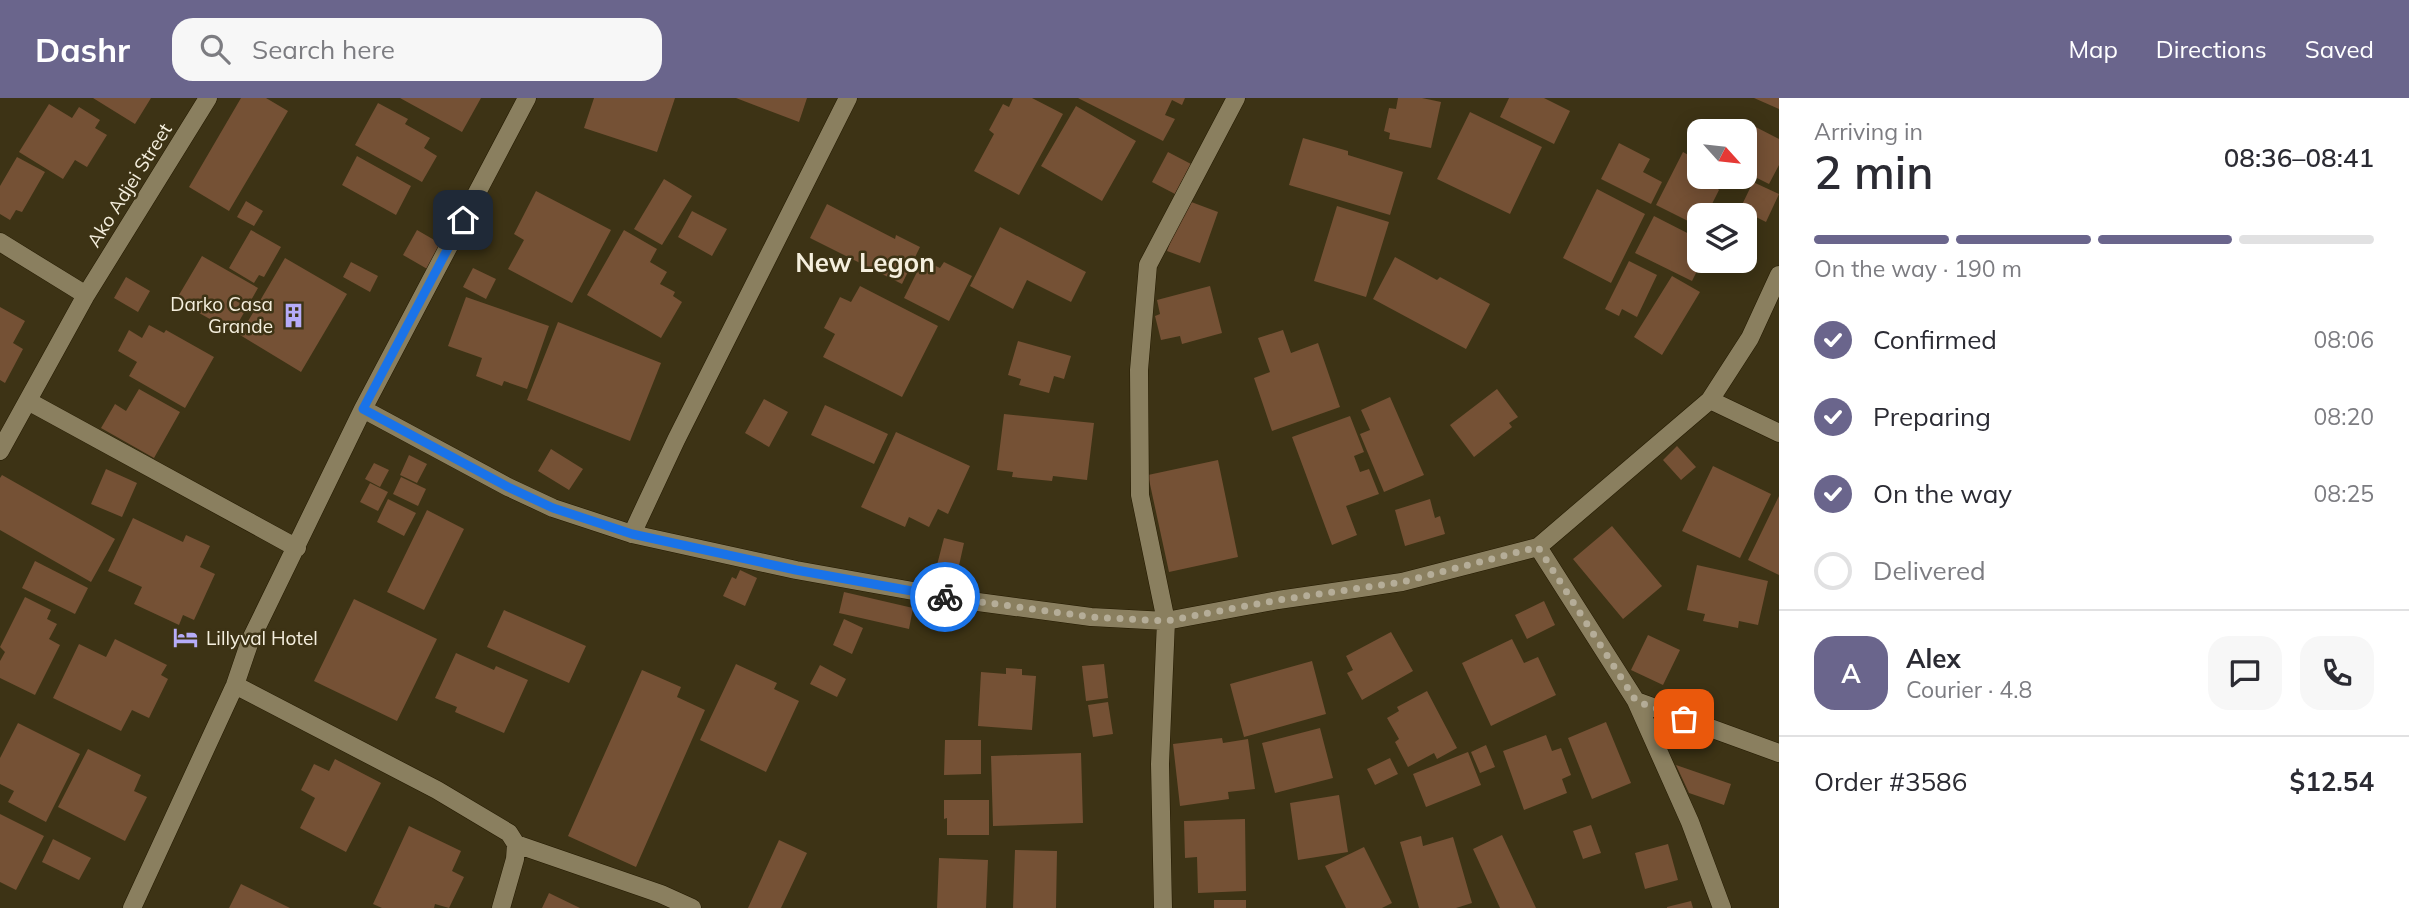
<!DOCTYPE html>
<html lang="en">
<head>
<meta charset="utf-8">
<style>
  body { margin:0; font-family:Mulish,sans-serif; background:#f7f7f7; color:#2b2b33; height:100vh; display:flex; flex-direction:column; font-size:26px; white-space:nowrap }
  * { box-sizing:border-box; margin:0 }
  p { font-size:23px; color:#7c7c81 }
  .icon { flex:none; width:38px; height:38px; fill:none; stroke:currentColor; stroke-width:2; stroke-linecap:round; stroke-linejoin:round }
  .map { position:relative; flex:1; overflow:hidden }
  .side { display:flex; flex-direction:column; background:#fff; width:630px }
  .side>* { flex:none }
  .needle { width:46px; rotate:117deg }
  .fabs { position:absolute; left:1687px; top:21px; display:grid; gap:14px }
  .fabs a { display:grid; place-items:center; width:70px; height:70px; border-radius:14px; background:#fff; box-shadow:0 4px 18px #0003; font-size:35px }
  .pin { position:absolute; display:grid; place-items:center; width:60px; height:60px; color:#fff; margin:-30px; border-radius:14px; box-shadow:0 4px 10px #0006 }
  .courier { position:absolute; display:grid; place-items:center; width:70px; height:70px; margin:-35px; border:5px solid #1a73e8; border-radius:50%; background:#fff; color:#222; box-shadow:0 2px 9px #0007 }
  .summary em { font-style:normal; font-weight:600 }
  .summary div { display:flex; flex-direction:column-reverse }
  .summary { display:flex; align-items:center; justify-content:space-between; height:119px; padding:0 35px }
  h1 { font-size:46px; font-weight:600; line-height:52px }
  .bar { display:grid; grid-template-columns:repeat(4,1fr); gap:10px 7px; align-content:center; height:84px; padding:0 35px }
  .bar i { height:9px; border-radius:5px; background:#e1e1e2 }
  .bar .active { background:#6a658c }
  .bar p { grid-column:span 4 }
  .line { display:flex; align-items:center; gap:18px; padding:0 35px; border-top:2px solid #e1e1e2 }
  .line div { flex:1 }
  .round { display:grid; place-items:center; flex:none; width:74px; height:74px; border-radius:21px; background:#f7f7f7 }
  ol { padding:0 35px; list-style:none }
  li { display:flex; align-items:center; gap:21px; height:77px }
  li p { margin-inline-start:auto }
  li .icon { padding:7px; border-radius:50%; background:#6a658c; color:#fff; stroke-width:4 }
  li:last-child { color:#7c7c81 }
  li i { width:38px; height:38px; border:4px solid #e1e1e2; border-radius:50% }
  header { display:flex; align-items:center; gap:42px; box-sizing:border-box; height:98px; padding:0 35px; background:#6a658c; color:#fff }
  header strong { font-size:33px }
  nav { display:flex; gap:38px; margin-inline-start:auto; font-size:24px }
  .search { width:490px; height:63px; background:#f7f7f7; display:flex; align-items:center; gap:18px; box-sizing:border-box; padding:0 24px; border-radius:21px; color:#7c7c81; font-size:26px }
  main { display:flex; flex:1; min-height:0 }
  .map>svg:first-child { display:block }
  .building { fill:#755135 }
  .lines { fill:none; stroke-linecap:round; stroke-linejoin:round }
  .minor-casing { stroke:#241a00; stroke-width:19 }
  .minor { stroke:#8a7f5f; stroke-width:18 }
  .done { stroke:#b5ad98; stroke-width:7; stroke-dasharray:0 12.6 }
  .route { stroke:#1a73e8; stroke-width:9 }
  .labels { text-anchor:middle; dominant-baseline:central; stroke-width:5; stroke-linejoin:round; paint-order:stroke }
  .street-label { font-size:19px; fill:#f5efde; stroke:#3d3315 }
  .poi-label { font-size:19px; fill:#f5efde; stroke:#3d3315; text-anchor:end }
  .district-label { font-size:26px; font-weight:bold; fill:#f5efde; stroke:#3d3315 }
</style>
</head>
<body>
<header>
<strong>Dashr</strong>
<div class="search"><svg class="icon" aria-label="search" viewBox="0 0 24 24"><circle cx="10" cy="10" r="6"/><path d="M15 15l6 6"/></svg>Search here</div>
<nav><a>Map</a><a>Directions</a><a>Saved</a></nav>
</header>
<main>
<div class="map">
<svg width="1779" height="810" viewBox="0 0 1779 810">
  <rect width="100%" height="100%" fill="#3d3315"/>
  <path class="building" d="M93 0H151L135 26Z
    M241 0H266L288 13 229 113 189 89Z
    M400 0H481L462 34Z
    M594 0H675L657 54 584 30Z
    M736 0H807L799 24Z
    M1013 0H1032L1063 16 1019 97 974 73 994 36 989 32 1003 6 1009 9Z
    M1078 0H1185L1182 7 1172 2 1165 17 1175 21 1163 43Z
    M1398 0H1422L1441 4 1431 50 1389 41 1390 35 1384 33 1389 10 1396 11Z
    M1509 0H1544L1570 13 1554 46 1500 19Z
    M1754 0H1779V11Z
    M378 5 408 21 405 26 430 40 424 50 437 58 422 84 355 47Z
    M49 6 72 20 79 9 100 22 95 30 107 37 87 69 75 62 63 81 19 54Z
    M1076 8 1136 43 1102 103 1041 68Z
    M1470 14 1542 49 1510 116 1437 81Z
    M1746 24 1779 41V67L1769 86 1745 74V33H1741Z
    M1303 40 1348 53V57L1403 74 1390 117 1289 87Z
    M1619 45 1650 61 1643 74 1662 84 1651 106 1601 81Z
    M1168 54 1191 66 1175 96 1152 84Z
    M1683 54 1699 63V79H1722L1717 90 1719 92 1711 108 1708 107 1703 117H1699L1698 128 1656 107Z
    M357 58 411 88 396 117 342 87Z
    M17 59 45 74 22 114 16 112 10 122 0 116V88Z
    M664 81 692 98 662 147 634 131Z
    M1753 84 1779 96 1766 124 1740 111Z
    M1597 91 1645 116 1611 185 1563 160Z
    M536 93 611 132 572 205 508 171 524 142 514 136Z
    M1186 102 1218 114 1200 165 1167 153Z
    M246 103 263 113 254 128 237 119Z
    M827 106 895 141 896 137 920 149 902 186 810 140Z
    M1337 108 1389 124 1366 199 1314 183Z
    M692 113 727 131 712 158 678 139Z
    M1654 118 1699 141V163H1702L1692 183 1635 155Z
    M1000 129 1086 174 1071 204 1027 182 1013 211 970 188Z
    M251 132 281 149 264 179 259 177 254 185 229 170Z
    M417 132 443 147 429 172 403 157Z
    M624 132 657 151 650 164 667 174 660 186 675 194 673 198 682 204 661 240 587 197Z
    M202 158 258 190 233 234 176 202Z
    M1395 159 1437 182 1440 179 1490 206 1466 251 1373 201Z
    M285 160 347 196 301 274 240 237Z
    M923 162 940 170 944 164 972 178 949 223 904 200Z
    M1629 163 1657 177 1637 219 1622 211 1619 218 1605 211Z
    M351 164 378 178 370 194 343 179Z
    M473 170 496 181 486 201 463 189Z
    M1672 178 1700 194 1662 257 1634 239Z
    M126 179 150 193 138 214 114 200Z
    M860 188 938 228 902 299 823 259 835 236 824 230 840 199 851 204Z
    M1210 188 1222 235 1182 246 1180 238 1161 242 1155 218 1160 216 1157 202Z
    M466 199 549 228 527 291 504 283 502 288 476 278 482 260 448 248Z
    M0 209 25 223 13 245 23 251 5 285 0 282Z
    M558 224 661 265 630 343 527 302Z
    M149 227 164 235 166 232 214 259 185 310 129 278 137 264 118 253 129 232 142 240Z
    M1283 232 1291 255 1318 245 1340 309 1272 333 1254 280 1270 274 1258 240Z
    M1018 243 1071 258 1064 281 1054 278 1049 295 1019 287 1021 281 1008 277Z
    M139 291 180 314 154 360 101 330 115 306 126 313Z
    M1497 291 1518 319 1509 325 1512 329 1474 359 1450 327Z
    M1390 299 1424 377 1384 394 1360 336 1370 332 1361 312Z
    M764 301 788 314 769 349 745 335Z
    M825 307 888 336 874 366 811 337Z
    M1004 316 1094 325 1087 382 1053 378 1052 383 1012 379 1013 374 997 372Z
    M1350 318 1364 354 1354 358 1360 374 1369 371 1379 396 1346 408 1357 437 1332 447 1292 339Z
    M896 334 970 368 948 416 938 411 929 429 909 419 905 429 861 409Z
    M1677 348 1696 369 1681 382 1663 362Z
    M551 351 583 371 569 392 538 373Z
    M409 357 427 366 417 385 400 377Z
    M1218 362 1238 459 1169 474 1148 377Z
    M374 365 389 372 380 389 365 381Z
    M1713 368 1771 396 1740 460 1682 433Z
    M106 371 137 385 122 419 91 406Z
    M2 377 115 441 91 484 0 432V380Z
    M401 379 426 391 418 408 393 396Z
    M370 385 388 394 378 413 360 404Z
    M1779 398V477L1748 462Z
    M388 401 416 415 404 438 377 424Z
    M1430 401 1435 420 1440 418 1445 436 1405 448 1395 412Z
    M427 412 464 431 424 512 387 494Z
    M133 420 183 444 186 437 210 448 200 469 215 476 194 522 183 517 179 527 134 506 142 489 108 473Z
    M1612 428 1662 488 1623 521 1573 461Z
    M944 440 964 445 958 472 937 467Z
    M35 463 88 490 75 516 22 490Z
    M1697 467 1768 483 1758 527 1739 523 1738 530 1703 523 1705 516 1687 512Z
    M740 472 757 480 745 508 723 498 732 479 736 481Z
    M844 494 913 510 909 531 839 515Z
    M25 499 51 512 47 521 57 526 49 541 60 547 35 597 0 580V563L5 554 0 549Z
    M354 501 437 541 397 623 314 583Z
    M1544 503 1555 527 1527 541 1515 517Z
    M504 512 586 548 569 585 487 549Z
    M844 521 863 530 852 556 833 547Z
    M1391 534 1413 573 1362 602 1347 575 1353 572 1346 558Z
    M1648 537 1680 552 1663 587 1631 572Z
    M115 541 167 567 161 577 168 581 149 620 132 612 121 633 53 600 79 546 106 559Z
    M1512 541 1524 565 1538 559 1556 597 1491 628 1462 565Z
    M456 555 494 572 496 568 528 582 504 635 455 614 457 609 435 600Z
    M1312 563 1326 616 1244 639 1230 586Z
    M736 566 777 585 774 591 799 603 766 674 700 642Z
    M1104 566 1108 600 1086 603 1082 568Z
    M820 567 846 581 837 599 810 586Z
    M1006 570 1022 571V577L1036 578 1032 632 978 628 981 574 1006 576Z
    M642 572 681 589 677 599 705 612 636 769 568 738Z
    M1427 593 1457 650 1437 661 1434 655 1408 669 1395 644 1399 641 1387 620 1399 613 1397 609Z
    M1108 604 1113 636 1093 639 1088 607Z
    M1606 624 1631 685 1592 701 1568 640Z
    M18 625 80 656 46 724 8 704 14 693 0 686V660Z
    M1320 630 1333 680 1275 695 1262 645Z
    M1546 637 1552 653 1561 650 1571 677 1562 681 1567 695 1524 712 1503 653Z
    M1222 640 1223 645 1248 641 1255 691 1228 694 1229 701 1180 708 1173 646Z
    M945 642H981V676L944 677Z
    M1486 647 1495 669 1480 675 1471 654Z
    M88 651 141 677 134 693 147 699 125 743 58 709Z
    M1468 654 1481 687 1426 709 1413 676Z
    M1081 655 1083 725 993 728 991 658Z
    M1390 660 1398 676 1375 687 1367 671Z
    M335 661 381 685 346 754 300 730 315 700 301 692 314 666 329 673Z
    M1676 667 1731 686 1724 707 1689 695Z
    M1339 697 1348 754 1298 762 1290 705Z
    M944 702H989V737H947V720L944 721Z
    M0 716 44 738 16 792 0 784Z
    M1245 721 1246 793 1198 795 1197 759 1185 760 1184 723Z
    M1591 727 1601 755 1583 761 1573 733Z
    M409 728 461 753 452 773 464 779 449 810 435 806 434 810H382L373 806Z
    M1502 737 1536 810H1500L1473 751Z
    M1421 738 1423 748 1453 739 1472 805 1456 810H1419L1400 744Z
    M53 741 91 760 79 782 42 764Z
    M779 742 807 755 781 810H748Z
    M1668 746 1678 782 1645 791 1635 755Z
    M1364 749 1392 805 1382 810H1346L1325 768Z
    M1015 752 1057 753 1056 810H1013Z
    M939 760 988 762 986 810H937Z
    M241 786 290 810H229Z
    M549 795 580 810H542Z
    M1214 802H1246V810H1214Z
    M1691 803 1693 810H1667V809Z"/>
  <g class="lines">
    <defs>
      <path id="minor" d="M0 144 86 197
        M1710 302 1779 335
        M28 303 297 450
        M363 311 508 389 553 410 632 436 796 472 963 502 1091 519 1166 523 1278 502 1402 484 1538 449 1710 302 1750 240 1779 177
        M0 353 86 197 208 0
        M632 436 676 342 848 0
        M1538 449 1636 603 1690 724 1722 810
        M235 587 437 692 509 735 516 746 515 761 501 810
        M1636 603 1779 655
        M516 746 661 796 692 810
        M132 810 235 587 250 543 363 311 527 0
        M1163 810 1160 666 1166 523 1140 397 1139 272 1148 167 1236 0"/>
    </defs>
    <use href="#minor" class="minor-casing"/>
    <use href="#minor" class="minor"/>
  </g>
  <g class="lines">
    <path class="done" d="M945 499 1091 519 1166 523 1278 502 1402 484 1538 449 1636 603 1684 621"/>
    <path class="route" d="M463 122 363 311 508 389 553 410 632 436 796 472 945 499"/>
  </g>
  <defs>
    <symbol id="building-bare" viewBox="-9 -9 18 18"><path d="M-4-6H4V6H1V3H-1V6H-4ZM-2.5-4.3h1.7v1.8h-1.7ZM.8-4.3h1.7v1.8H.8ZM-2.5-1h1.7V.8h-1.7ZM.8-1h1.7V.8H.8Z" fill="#b6acf8" stroke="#3d3315" stroke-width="2.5" paint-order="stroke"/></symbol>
    <symbol id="hotel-bare" viewBox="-9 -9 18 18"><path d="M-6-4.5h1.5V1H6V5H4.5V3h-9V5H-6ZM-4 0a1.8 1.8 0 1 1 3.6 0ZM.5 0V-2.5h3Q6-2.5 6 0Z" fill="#b6acf8" stroke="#3d3315" stroke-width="2.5" paint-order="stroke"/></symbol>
  </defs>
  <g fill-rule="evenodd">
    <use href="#building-bare" x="276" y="200" width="35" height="35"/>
    <use href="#hotel-bare" x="168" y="522" width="35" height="35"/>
  </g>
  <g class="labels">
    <g class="street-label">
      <text transform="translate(129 87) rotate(-58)">Ako Adjei Street</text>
    </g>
    <g class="poi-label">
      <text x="273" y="206">Darko Casa<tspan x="273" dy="22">Grande</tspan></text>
      <text x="206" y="540" text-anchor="start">Lillyval Hotel</text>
    </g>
    <g class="district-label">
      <text x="865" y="164">New Legon</text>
    </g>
  </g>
</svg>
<div class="fabs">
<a><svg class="needle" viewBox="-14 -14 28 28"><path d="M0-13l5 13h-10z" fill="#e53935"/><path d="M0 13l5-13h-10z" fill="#7c7c81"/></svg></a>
<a><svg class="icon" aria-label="layers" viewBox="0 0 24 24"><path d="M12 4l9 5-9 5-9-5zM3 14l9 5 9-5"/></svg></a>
</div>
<div class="pin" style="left:1684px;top:621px;background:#ea580c"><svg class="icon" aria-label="bag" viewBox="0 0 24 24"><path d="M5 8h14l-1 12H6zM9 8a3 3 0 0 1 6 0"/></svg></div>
<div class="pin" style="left:463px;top:122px;background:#1f2937"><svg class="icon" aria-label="home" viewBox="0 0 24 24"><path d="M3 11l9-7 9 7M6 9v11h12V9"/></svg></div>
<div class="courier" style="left:945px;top:499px"><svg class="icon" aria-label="bike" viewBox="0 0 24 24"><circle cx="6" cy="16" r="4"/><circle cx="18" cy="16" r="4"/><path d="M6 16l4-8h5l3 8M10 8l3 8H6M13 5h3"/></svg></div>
</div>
<section class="side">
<div class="summary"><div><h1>2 min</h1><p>Arriving in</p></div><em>08:36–08:41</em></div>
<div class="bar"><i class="active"></i><i class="active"></i><i class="active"></i><i></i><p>On the way · 190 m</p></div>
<ol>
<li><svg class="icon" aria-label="check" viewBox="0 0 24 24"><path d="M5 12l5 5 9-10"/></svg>Confirmed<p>08:06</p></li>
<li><svg class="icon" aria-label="check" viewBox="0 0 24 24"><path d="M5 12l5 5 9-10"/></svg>Preparing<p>08:20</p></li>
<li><svg class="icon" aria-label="check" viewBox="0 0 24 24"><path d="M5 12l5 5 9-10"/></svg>On the way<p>08:25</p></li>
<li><i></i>Delivered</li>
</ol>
<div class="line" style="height:126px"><b class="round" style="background:#6a658c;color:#fff">A</b><div><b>Alex</b><p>Courier · 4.8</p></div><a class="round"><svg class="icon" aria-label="chat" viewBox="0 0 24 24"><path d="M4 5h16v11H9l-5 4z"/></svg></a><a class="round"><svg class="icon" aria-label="phone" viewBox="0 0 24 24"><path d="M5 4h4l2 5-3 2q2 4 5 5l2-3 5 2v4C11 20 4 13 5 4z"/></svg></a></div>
<div class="line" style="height:91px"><div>Order #3586</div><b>$12.54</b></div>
</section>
</main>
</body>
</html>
